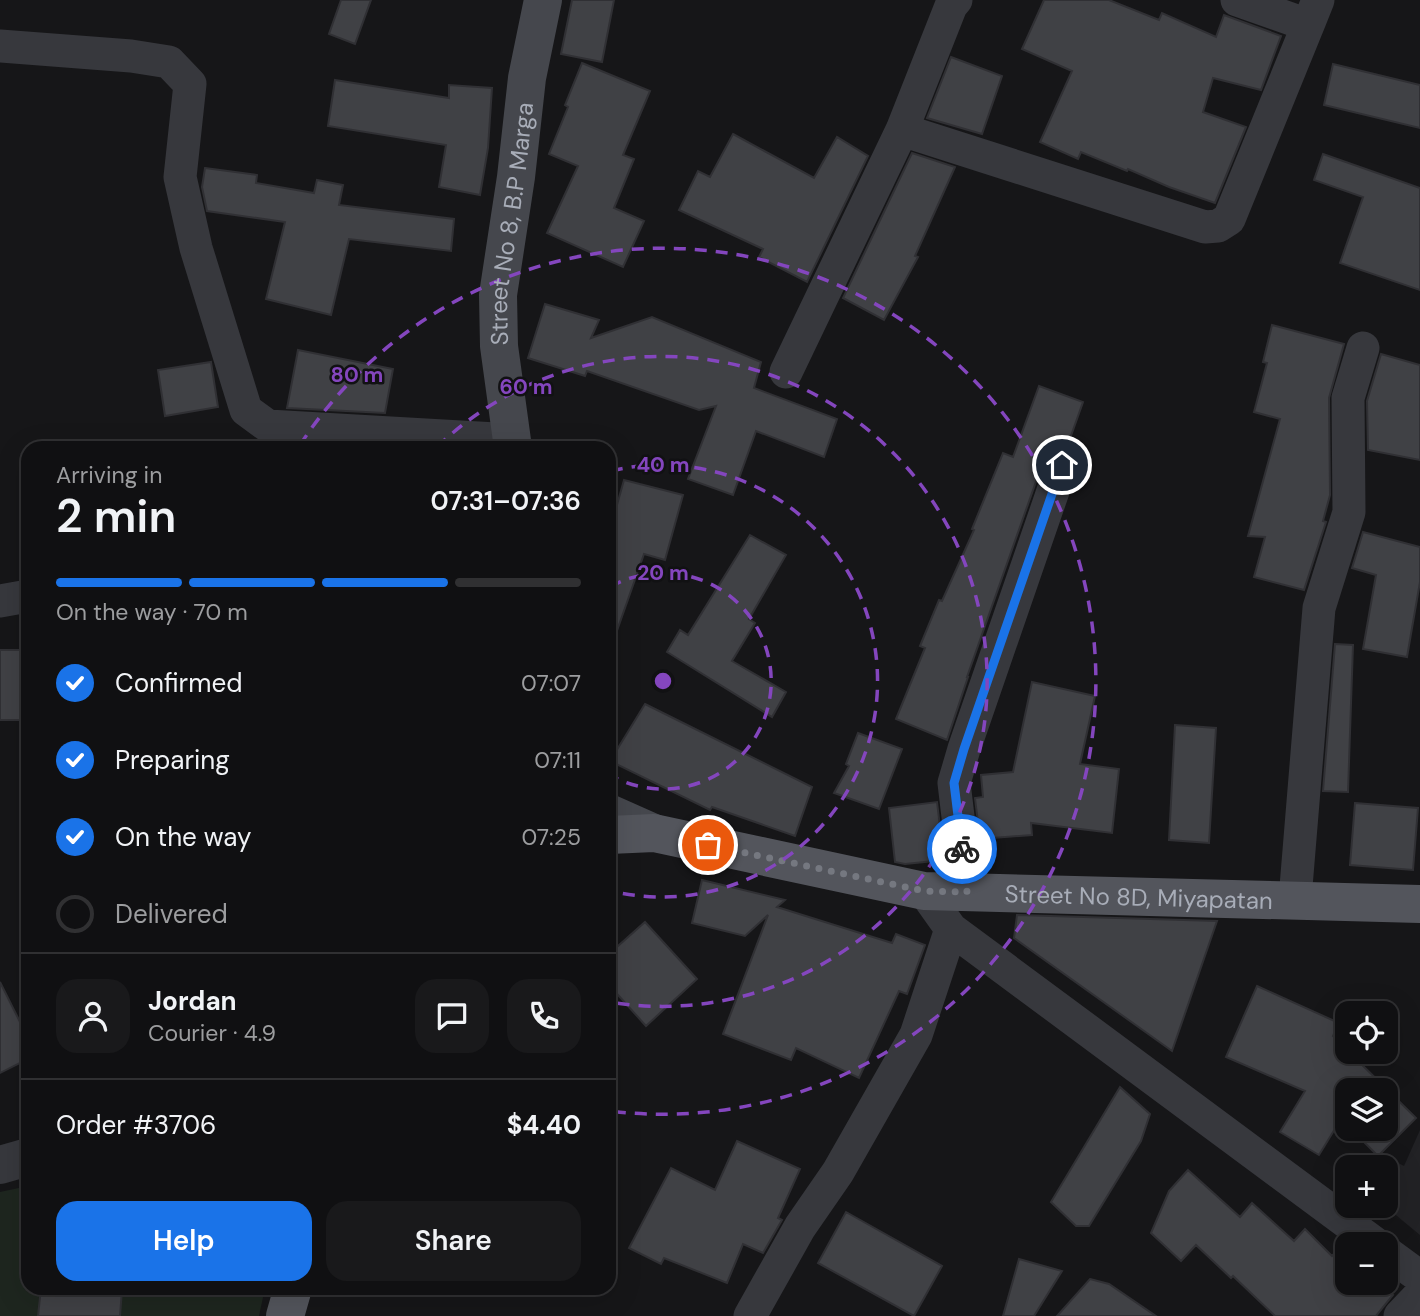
<!DOCTYPE html>
<html lang="en">
<head>
<meta charset="utf-8">
<style>
  body { margin:0; font-family:"DM Sans",sans-serif; background:#19191b; color:#f1f3f6; height:100vh; display:flex; flex-direction:column; font-size:26px; white-space:nowrap }
  * { box-sizing:border-box; margin:0 }
  p { font-size:23px; color:#9c9d9f }
  .icon { flex:none; width:38px; height:38px; fill:none; stroke:currentColor; stroke-width:2; stroke-linecap:round; stroke-linejoin:round }
  .map { position:relative; flex:1; overflow:hidden }
  .sheet { position:absolute; left:21px; top:441px; width:595px; height:854px; display:flex; flex-direction:column; background:#101012; border-radius:21px; box-shadow:0 7px 28px #0002,0 0 0 2px #303032 }
  .sheet>* { flex:none }
  .buttons { position:absolute; left:1335px; top:1001px; display:grid; gap:14px }
  .buttons a { display:grid; place-items:center; width:63px; height:63px; border-radius:14px; background:#101012; box-shadow:0 7px 28px #0002,0 0 0 2px #303032; font-size:35px }
  .pin { position:absolute; display:grid; place-items:center; width:60px; height:60px; color:#fff; margin:-30px; border:4px solid #fff; border-radius:50%; box-shadow:0 2px 7px #0007 }
  .courier { position:absolute; display:grid; place-items:center; width:70px; height:70px; margin:-35px; border:5px solid #1a73e8; border-radius:50%; background:#fff; color:#222; box-shadow:0 2px 9px #0007 }
  .overview em { font-style:normal; font-weight:600 }
  .overview div { display:flex; flex-direction:column-reverse }
  .overview { display:flex; align-items:center; justify-content:space-between; height:119px; padding:0 35px }
  h1 { font-size:46px; font-weight:600; line-height:52px }
  .bar { display:grid; grid-template-columns:repeat(4,1fr); gap:10px 7px; align-content:center; height:84px; padding:0 35px }
  .bar i { height:9px; border-radius:5px; background:#303032 }
  .bar .current { background:#1a73e8 }
  .bar p { grid-column:span 4 }
  .line { display:flex; align-items:center; gap:18px; padding:0 35px; border-top:2px solid #303032 }
  .line div { flex:1 }
  .round { display:grid; place-items:center; flex:none; width:74px; height:74px; border-radius:21px; background:#19191b }
  ol { padding:0 35px; list-style:none }
  li { display:flex; align-items:center; gap:21px; height:77px }
  li p { margin-inline-start:auto }
  li .icon { padding:7px; border-radius:50%; background:#1a73e8; color:#fff; stroke-width:4 }
  li:last-child { color:#9c9d9f }
  li i { width:38px; height:38px; border:4px solid #303032; border-radius:50% }
  .button { display:flex; gap:14px; margin-top:auto; padding:14px 35px }
  .button a { flex:1; height:80px; border-radius:21px; background:#1a73e8; color:#fff; font-size:28px; font-weight:600; line-height:80px; text-align:center }
  .button a+a { background:#19191b; color:#f1f3f6 }
  .map>svg:first-child { display:block }
  .built { fill:#222225 }
  .green { fill:#1e261f }
  .building { fill:#404145; stroke:#303034; stroke-width:2 }
  .lines { fill:none; stroke-linecap:round; stroke-linejoin:round }
  .minor { stroke:#37383d; stroke-width:33 }
  .tertiary { stroke:#37383d; stroke-width:38 }
  .secondary { stroke:#45474d; stroke-width:38 }
  .primary { stroke:#53555c; stroke-width:38 }
  .done { stroke:#757880; stroke-width:7; stroke-dasharray:0 12.6 }
  .route { stroke:#1a73e8; stroke-width:9 }
  .ring { fill:none; stroke:#8446be; stroke-width:3.5; stroke-dasharray:12 9 }
  .labels { text-anchor:middle; dominant-baseline:central; stroke-width:5; stroke-linejoin:round; paint-order:stroke }
  .street-label { font-size:24px; fill:#a8adb8; stroke:#111113 }
  .centre { fill:#8446be; stroke:#111113; stroke-width:3.5 }
  .ring-label { font-size:21px; text-anchor:middle; font-weight:bold; fill:#8446be; stroke:#111113; stroke-width:5; stroke-linejoin:round; paint-order:stroke }
</style>
</head>
<body>
<div class="map">
<svg width="1420" height="1316" viewBox="0 0 1420 1316">
  <rect width="100%" height="100%" fill="#161618"/>
  <path class="built" d="M1420 1130V1235L1385 1206 1386 1167H1382L1389 1158 1404 1166Z"/>
  <path class="green" d="M28 1186V1288H265L259 1316H0V1192Z"/>
  <path class="building" d="M341 0H371L355 44 329 34Z
    M572 0H614L602 62 561 54Z
    M1044 0H1109L1159 20 1162 13 1216 37 1224 15 1281 36 1261 90 1213 78 1203 112 1246 127 1215 203 1169 187 1128 169 1127 171 1081 152 1078 159 1040 142 1072 71 1022 49Z
    M951 57 1002 76 982 134 927 118Z
    M582 63 650 91 623 155 634 159 614 208 644 221 623 267 547 233 578 166 549 154 568 107 565 105Z
    M1333 64 1420 85V128L1324 105Z
    M335 80 449 98V85L492 88 488 148 480 195 439 187 446 145 328 126Z
    M733 134 814 178 837 137 868 156 807 282 759 257 763 249 679 210 698 171 710 177Z
    M912 153 955 167 915 256 918 257 884 320 843 298Z
    M1323 154 1420 188V290L1340 263 1363 197 1314 180Z
    M205 168 257 175 256 183 314 193 317 180 343 185 339 205 454 219 451 251 349 239 331 315 266 299 285 222 207 211 202 187Z
    M545 304 599 320 591 338 652 317 761 362 754 388 837 419 824 457 756 431 733 495 688 479 716 406 699 410 587 371 585 376 528 358Z
    M1272 325 1344 344 1329 398 1330 495 1323 521 1326 522 1304 590 1254 577 1265 537 1248 536 1280 419 1254 412 1267 363 1263 362Z
    M298 350 393 369 385 413 287 408Z
    M1381 354 1420 365V460L1368 450 1367 401Z
    M211 362 218 407 165 416 158 370Z
    M1039 386 1083 402 1067 447 1058 446 1050 450 1044 459 967 677H968L947 740 896 719 925 648 920 646 939 600 942 601 974 530 972 529 1003 453 1013 457Z
    M624 480 683 495 665 560 644 554 613 642H609V518L613 519Z
    M1363 532 1420 547V582L1407 657 1363 649 1376 575 1352 568Z
    M750 535 786 555 749 619 755 623 732 661 786 692 772 717 667 652 680 630 688 635Z
    M1335 644 1353 645 1348 792 1323 791Z
    M0 650H28V720H0Z
    M1032 682 1095 696 1080 764 1119 769 1112 833 1031 823 1032 835 980 839 975 798 983 797 981 775 1013 772Z
    M645 704 812 787 795 836 712 807 710 810 610 761Z
    M1175 725 1216 728 1209 843 1169 840Z
    M858 733 902 749 879 809 834 793 849 766 846 764Z
    M937 802 944 860 905 864 895 862 889 808Z
    M1355 803 1418 808 1413 870 1350 865Z
    M702 880 785 900 777 907 892 943 896 934 925 945 907 994 899 991 859 1078 796 1048 791 1060 723 1034 768 915 745 936 692 923Z
    M1017 915 1217 921 1172 1051 1014 938Z
    M645 922 697 979 646 1026 609 985V954Z
    M0 982 28 1038V1059L0 1073Z
    M1257 986 1339 1023 1333 1036 1348 1050V1052H1349L1416 1118 1378 1156 1351 1129H1386V1090H1348V1125L1341 1119 1319 1155 1280 1132 1305 1091 1226 1057Z
    M1120 1087 1150 1114 1141 1141 1089 1226H1076L1051 1202Z
    M737 1141 800 1169 778 1218 782 1220 763 1253 743 1244 727 1283 664 1258 661 1264 629 1248 671 1168 715 1190Z
    M1188 1170 1240 1217 1252 1203 1294 1241 1305 1229 1332 1256 1343 1244 1348 1247V1283H1379L1393 1295 1376 1316H1275L1233 1276 1231 1278 1196 1245 1181 1261 1151 1233 1169 1191Z
    M846 1212 942 1266 914 1316 818 1263Z
    M1019 1259 1062 1271 1034 1316H1003Z
    M1090 1279 1109 1284 1156 1316H1057Z
    M41 1288H104L122 1290 120 1316H38Z"/>
  <g class="lines">
    <path class="minor" d="M1237 0 1308 25 1318 0
      M0 46 131 56 169 62 190 84 180 177 196 248 246 410 268 426 512 440
      M902 130 1205 227 1218 226 1229 219 1308 25
      M786 372 902 130 951 6 956 0
      M0 601 28 596
      M924 891 951 929 1376 1244
      M967 892 954 783 964 749 1062 465
      M1295 899 1319 608 1349 512 1348 398 1363 348
      M1386 1252 1420 1277
      M750 1316 800 1227 838 1172 916 1035 951 929
      M1400 1316 1420 1295"/>
    <path class="tertiary" d="M0 1165 28 1157"/>
    <g class="secondary">
      <path id="s1" d="M513 448 499 346 498 295 516 177 527 78 543 0"/>
      <path d="M609 813 654 833"/>
    </g>
    <g class="primary">
      <path id="s2" d="M609 835 654 833 924 891 1420 904"/>
      <path d="M285 1316 293 1288"/>
    </g>
  </g>
  <g class="lines">
    <path class="done" d="M708 845 924 891 967 892 962 849"/>
    <path class="route" d="M962 849 954 783 964 749 1062 465"/>
  </g>
  <g class="ring">
    <path d="M610 587A108 108 0 1 1 610 775"/>
    <path d="M611 471A216 216 0 1 1 611 891"/>
    <path d="M437 447A325 325 0 1 1 609 1002"/>
    <path d="M300 445A433 433 0 1 1 610 1111"/>
  </g>
  <g class="labels">
    <g class="street-label">
      <text stroke="none"><textPath href="#s1" startOffset="226">Street No 8, B.P Marga</textPath></text>
      <text stroke="none"><textPath href="#s2" startOffset="536">Street No 8D, Miyapatan</textPath></text>
    </g>
  </g>
  <circle cx="663" cy="681" r="10" class="centre"/>
  <g class="ring-label">
    <text x="357" y="382">80 m</text>
    <text x="526" y="394">60 m</text>
    <text x="663" y="472">40 m</text>
    <text x="663" y="580">20 m</text>
  </g>
</svg>
<div class="buttons">
<a><svg class="icon" aria-label="locate" viewBox="0 0 24 24"><circle cx="12" cy="12" r="6"/><path d="M12 2v4M12 18v4M2 12h4M18 12h4"/></svg></a>
<a><svg class="icon" aria-label="layers" viewBox="0 0 24 24"><path d="M12 4l9 5-9 5-9-5zM3 14l9 5 9-5"/></svg></a>
<a>+</a>
<a>−</a>
</div>
<div class="pin" style="left:708px;top:845px;background:#ea580c"><svg class="icon" aria-label="bag" viewBox="0 0 24 24"><path d="M5 8h14l-1 12H6zM9 8a3 3 0 0 1 6 0"/></svg></div>
<div class="pin" style="left:1062px;top:465px;background:#1f2937"><svg class="icon" aria-label="home" viewBox="0 0 24 24"><path d="M3 11l9-7 9 7M6 9v11h12V9"/></svg></div>
<div class="courier" style="left:962px;top:849px"><svg class="icon" aria-label="bike" viewBox="0 0 24 24"><circle cx="6" cy="16" r="4"/><circle cx="18" cy="16" r="4"/><path d="M6 16l4-8h5l3 8M10 8l3 8H6M13 5h3"/></svg></div>
<section class="sheet">
<div class="overview"><div><h1>2 min</h1><p>Arriving in</p></div><em>07:31–07:36</em></div>
<div class="bar"><i class="current"></i><i class="current"></i><i class="current"></i><i></i><p>On the way · 70 m</p></div>
<ol>
<li><svg class="icon" aria-label="check" viewBox="0 0 24 24"><path d="M5 12l5 5 9-10"/></svg>Confirmed<p>07:07</p></li>
<li><svg class="icon" aria-label="check" viewBox="0 0 24 24"><path d="M5 12l5 5 9-10"/></svg>Preparing<p>07:11</p></li>
<li><svg class="icon" aria-label="check" viewBox="0 0 24 24"><path d="M5 12l5 5 9-10"/></svg>On the way<p>07:25</p></li>
<li><i></i>Delivered</li>
</ol>
<div class="line" style="height:126px"><a class="round"><svg class="icon" aria-label="person" viewBox="0 0 24 24"><circle cx="12" cy="8" r="4"/><path d="M4 21q1-7 8-7t8 7"/></svg></a><div><b>Jordan</b><p>Courier · 4.9</p></div><a class="round"><svg class="icon" aria-label="chat" viewBox="0 0 24 24"><path d="M4 5h16v11H9l-5 4z"/></svg></a><a class="round"><svg class="icon" aria-label="phone" viewBox="0 0 24 24"><path d="M5 4h4l2 5-3 2q2 4 5 5l2-3 5 2v4C11 20 4 13 5 4z"/></svg></a></div>
<div class="line" style="height:91px"><div>Order #3706</div><b>$4.40</b></div>
<div class="button"><a>Help</a><a>Share</a></div>
</section>
</div>
</body>
</html>
